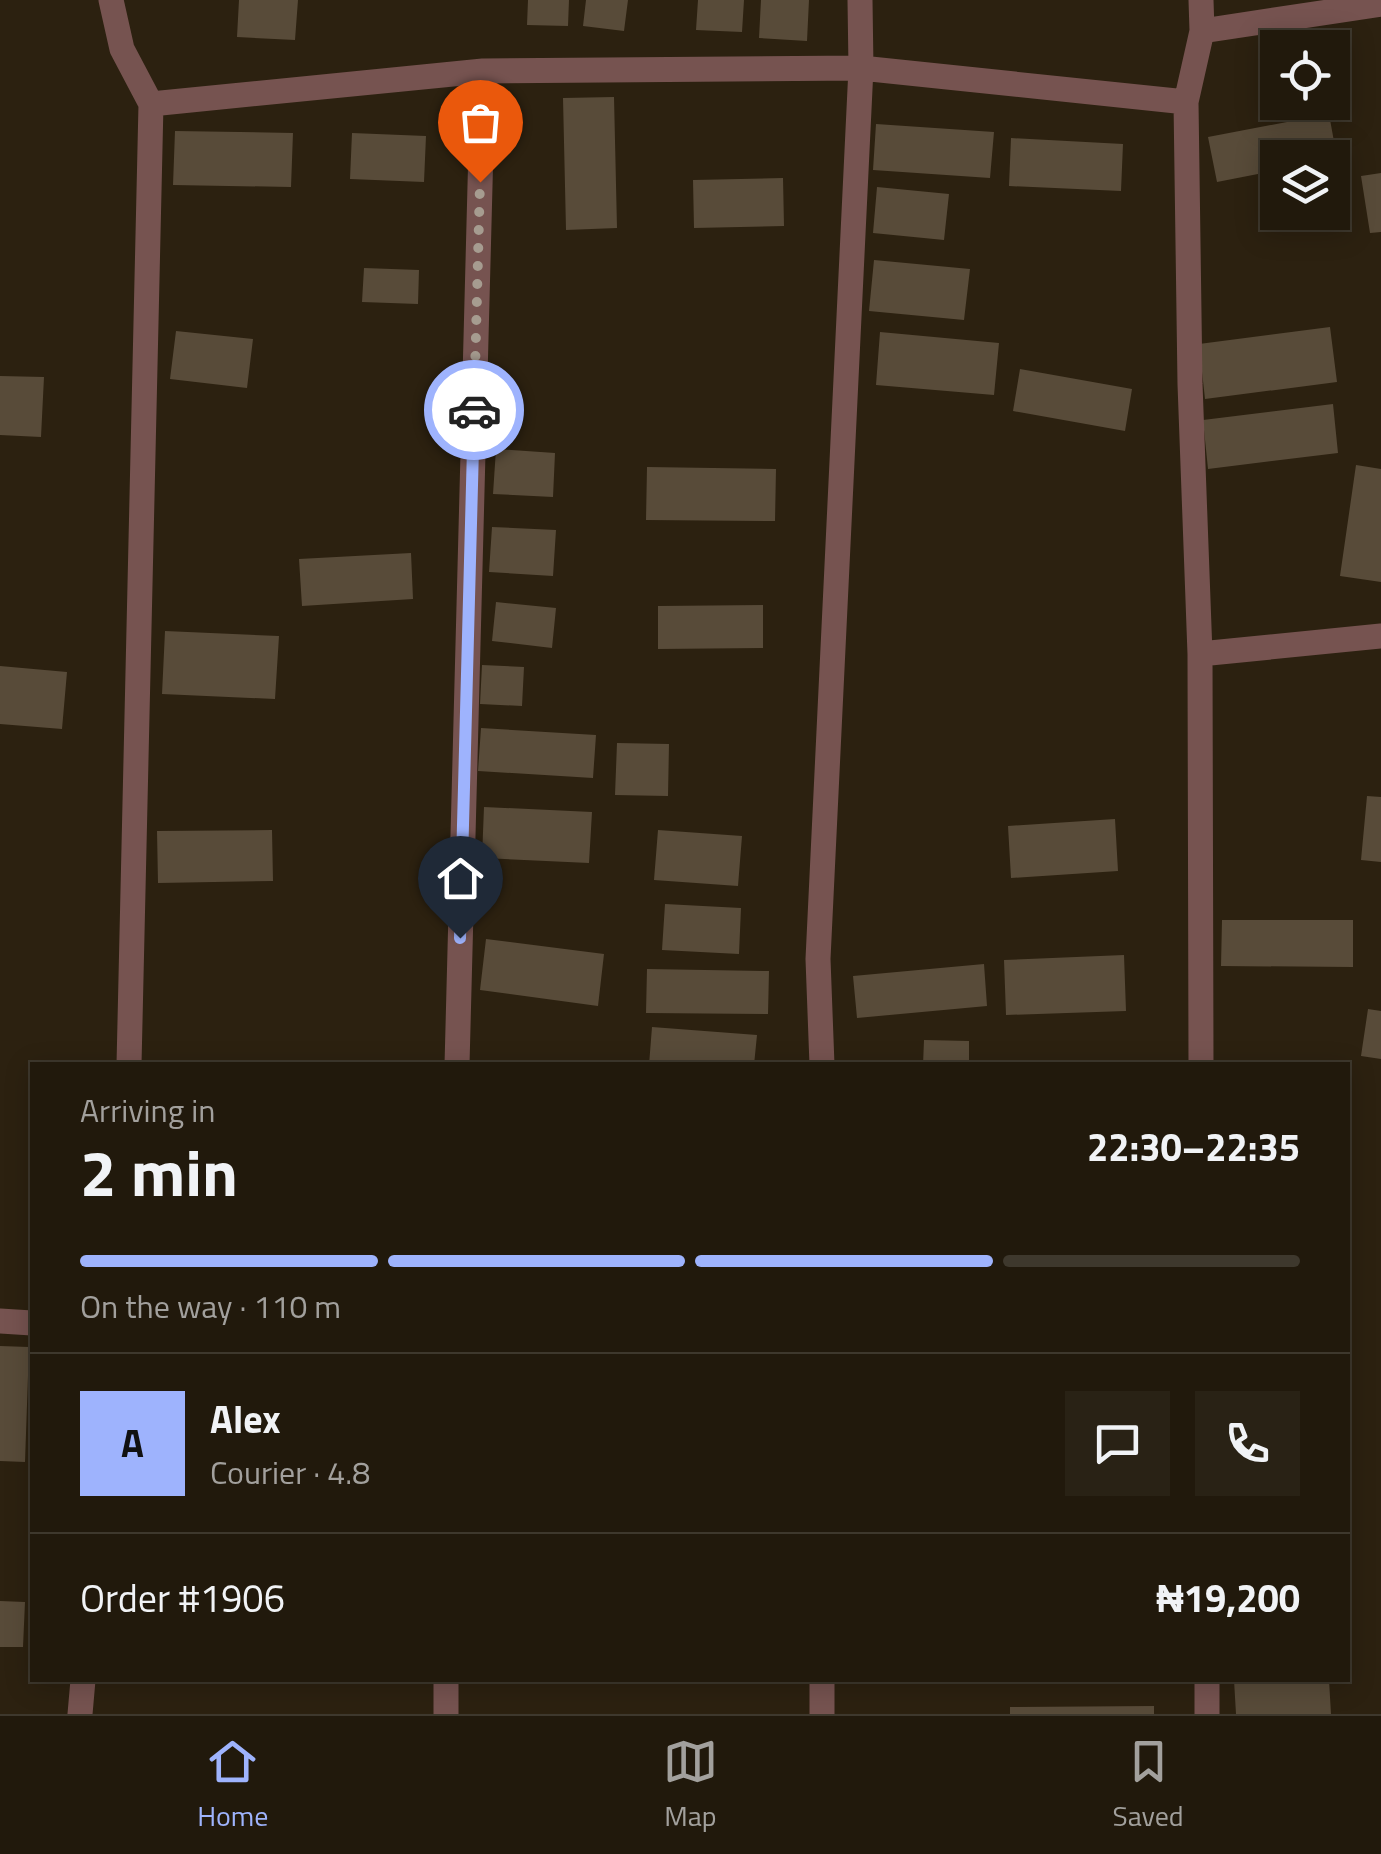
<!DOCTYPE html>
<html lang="en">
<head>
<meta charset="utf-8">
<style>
  body { margin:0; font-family:"Titillium Web",sans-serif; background:#292215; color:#f1f3f6; height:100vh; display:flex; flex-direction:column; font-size:38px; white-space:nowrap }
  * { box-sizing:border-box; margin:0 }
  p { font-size:32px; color:#a2a09d }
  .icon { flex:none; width:55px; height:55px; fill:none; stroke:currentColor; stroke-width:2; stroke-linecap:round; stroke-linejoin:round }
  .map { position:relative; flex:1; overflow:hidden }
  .panel { position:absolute; left:30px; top:1062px; width:1320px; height:620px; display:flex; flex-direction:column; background:#21190c; border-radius:0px; box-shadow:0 5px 25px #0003,0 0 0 2px #3e382d }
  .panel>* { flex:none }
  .controls { position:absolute; left:1260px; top:30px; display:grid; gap:20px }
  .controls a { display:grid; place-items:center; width:90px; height:90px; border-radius:0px; background:#21190c; box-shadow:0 5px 25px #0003,0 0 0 2px #3e382d; font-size:50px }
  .pin { position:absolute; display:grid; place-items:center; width:85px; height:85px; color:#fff; margin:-102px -42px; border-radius:50% 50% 50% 0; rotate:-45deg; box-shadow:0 0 10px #0007 }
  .pin .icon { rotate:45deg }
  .courier { position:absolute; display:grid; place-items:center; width:100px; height:100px; margin:-50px; border:8px solid #9eb3fd; border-radius:50%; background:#fff; color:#222; box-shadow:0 2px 12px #0007 }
  .headline em { font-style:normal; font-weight:700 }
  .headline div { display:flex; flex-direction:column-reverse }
  .headline { display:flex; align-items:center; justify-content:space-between; height:170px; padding:0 50px }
  h1 { font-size:65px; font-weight:700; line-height:75px }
  .bar { display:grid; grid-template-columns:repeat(4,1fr); gap:15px 10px; align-content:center; height:120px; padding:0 50px }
  .bar i { height:12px; border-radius:8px; background:#3e382d }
  .bar .current { background:#9eb3fd }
  .bar p { grid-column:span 4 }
  .line { display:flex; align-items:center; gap:25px; padding:0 50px; border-top:2px solid #3e382d }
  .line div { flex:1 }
  .round { display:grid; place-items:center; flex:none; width:105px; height:105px; border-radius:0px; background:#292215 }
  .menu { display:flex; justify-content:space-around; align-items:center; height:140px; border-top:2px solid #3e382d; background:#21190c; font-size:28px; color:#a2a09d }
  .menu a { display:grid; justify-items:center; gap:5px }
  .menu .current { color:#9eb3fd }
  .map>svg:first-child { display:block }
  .building { fill:#584b39 }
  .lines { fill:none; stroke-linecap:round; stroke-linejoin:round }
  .minor { stroke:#765350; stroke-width:25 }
  .done { stroke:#a69c90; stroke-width:10; stroke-dasharray:0 18 }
  .route { stroke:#9eb3fd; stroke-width:12 }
</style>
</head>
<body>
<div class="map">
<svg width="1381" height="1714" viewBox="0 0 1381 1714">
  <rect width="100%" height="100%" fill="#2c2110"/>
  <path class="building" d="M239 0H298L295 40 237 37Z
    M528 0H569L568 26 527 25Z
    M586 0H628L624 31 583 26Z
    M698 0H744L742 32 696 30Z
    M761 0H809L807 41 759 38Z
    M614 97 617 228 566 230 563 98Z
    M1329 114 1337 158H1278V170L1217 182 1208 137Z
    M876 124 994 132 990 178 873 170Z
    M175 131 293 133 291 187 173 185Z
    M352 133 426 136 424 182 350 179Z
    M1011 138 1123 144 1121 191 1009 186Z
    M1381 173V232L1370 233 1361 176Z
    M783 178 784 226 694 228 693 180Z
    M877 187 949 194 944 240 873 233Z
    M874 260 970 269 964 320 869 311Z
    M364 268 419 270 418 304 362 302Z
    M1330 327 1337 382 1205 399 1199 344Z
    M176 331 253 339 247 388 170 379Z
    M880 332 999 343 994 395 876 385Z
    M1020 369 1132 389 1125 431 1013 411Z
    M0 376 44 377 41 437 0 435Z
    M1333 404 1338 453 1208 469 1203 420Z
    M496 449 555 453 553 497 493 494Z
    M1356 465 1381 469V582L1340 576Z
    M647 467 776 469 775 521 646 520Z
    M492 527 556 530 553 576 489 572Z
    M411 553 413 599 302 606 299 559Z
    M496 602 556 608 552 648 492 641Z
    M763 605V648L658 649V606Z
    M165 631 279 636 275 699 162 694Z
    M482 665 524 667 522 706 480 704Z
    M0 666 67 672 62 729 0 724Z
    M481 728 596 735 593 778 478 771Z
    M617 743 669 744 668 796 615 795Z
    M1367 796 1381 797V862L1361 860Z
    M484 807 592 812 589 863 482 858Z
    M1115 819 1118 871 1011 878 1008 826Z
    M272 830 273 881 158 883 157 831Z
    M658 830 742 836 738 886 654 880Z
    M665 904 741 908 739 954 662 950Z
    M1222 920H1353V967L1221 966Z
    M486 939 604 954 598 1006 480 990Z
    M1124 955 1126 1011 1006 1015 1004 960Z
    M984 964 987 1006 857 1018 853 976Z
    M647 969 769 971 768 1014 646 1013Z
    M1368 1009 1381 1011V1059L1361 1056Z
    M652 1027 757 1035 754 1065H649Z
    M924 1040 969 1041V1065H923Z
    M0 1346 29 1347 25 1462 0 1461Z
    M0 1601 25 1602 23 1647H0Z
    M1234 1680H1329L1331 1714H1236Z
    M1154 1706V1714H1010V1707Z"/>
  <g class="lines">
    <path class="minor" d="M111 0 122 49 151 104 129 1065
      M1202 31 1381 4
      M151 104 483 71 861 68 1186 102
      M1200 654 1381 636
      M457 1065 483 71
      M822 1065 818 959 861 68 860 0
      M1201 1065 1200 654 1190 384 1186 102 1202 31 1201 0
      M0 1321 32 1323
      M80 1714 83 1680
      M446 1714V1680
      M822 1714V1680
      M1207 1714V1680"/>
  </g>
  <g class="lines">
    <path class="done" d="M474 410 480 182"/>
    <path class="route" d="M460 938 474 410"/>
  </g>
</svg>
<div class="controls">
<a><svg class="icon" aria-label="locate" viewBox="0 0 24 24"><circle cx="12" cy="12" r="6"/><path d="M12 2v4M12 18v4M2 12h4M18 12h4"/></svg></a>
<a><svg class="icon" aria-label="layers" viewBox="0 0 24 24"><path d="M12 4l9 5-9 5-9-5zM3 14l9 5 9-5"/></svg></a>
</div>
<div class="pin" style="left:480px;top:182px;background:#ea580c"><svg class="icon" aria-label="bag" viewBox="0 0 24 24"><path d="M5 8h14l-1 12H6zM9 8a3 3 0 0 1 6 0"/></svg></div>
<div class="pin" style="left:460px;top:938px;background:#1f2937"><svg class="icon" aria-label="home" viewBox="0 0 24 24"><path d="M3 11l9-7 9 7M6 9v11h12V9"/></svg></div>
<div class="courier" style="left:474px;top:410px"><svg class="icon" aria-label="car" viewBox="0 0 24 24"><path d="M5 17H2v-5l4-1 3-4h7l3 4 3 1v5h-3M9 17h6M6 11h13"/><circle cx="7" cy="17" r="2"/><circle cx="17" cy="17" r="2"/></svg></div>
<section class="panel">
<div class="headline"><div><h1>2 min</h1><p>Arriving in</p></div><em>22:30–22:35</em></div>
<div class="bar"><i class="current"></i><i class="current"></i><i class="current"></i><i></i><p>On the way · 110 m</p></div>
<div class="line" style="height:180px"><b class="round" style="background:#9eb3fd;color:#111">A</b><div><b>Alex</b><p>Courier · 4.8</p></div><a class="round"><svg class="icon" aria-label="chat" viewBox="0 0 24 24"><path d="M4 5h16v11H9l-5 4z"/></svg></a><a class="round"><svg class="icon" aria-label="phone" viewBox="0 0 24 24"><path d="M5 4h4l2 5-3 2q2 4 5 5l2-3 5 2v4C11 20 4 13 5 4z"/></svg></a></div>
<div class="line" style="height:130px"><div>Order #1906</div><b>₦19,200</b></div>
</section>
</div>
<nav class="menu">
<a class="current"><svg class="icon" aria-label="home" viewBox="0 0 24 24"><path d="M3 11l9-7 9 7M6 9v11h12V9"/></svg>Home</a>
<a><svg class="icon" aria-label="map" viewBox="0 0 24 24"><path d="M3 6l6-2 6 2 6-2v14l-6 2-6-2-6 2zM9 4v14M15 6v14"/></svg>Map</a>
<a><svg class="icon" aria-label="saved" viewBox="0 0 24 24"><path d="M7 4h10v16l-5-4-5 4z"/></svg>Saved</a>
</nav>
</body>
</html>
